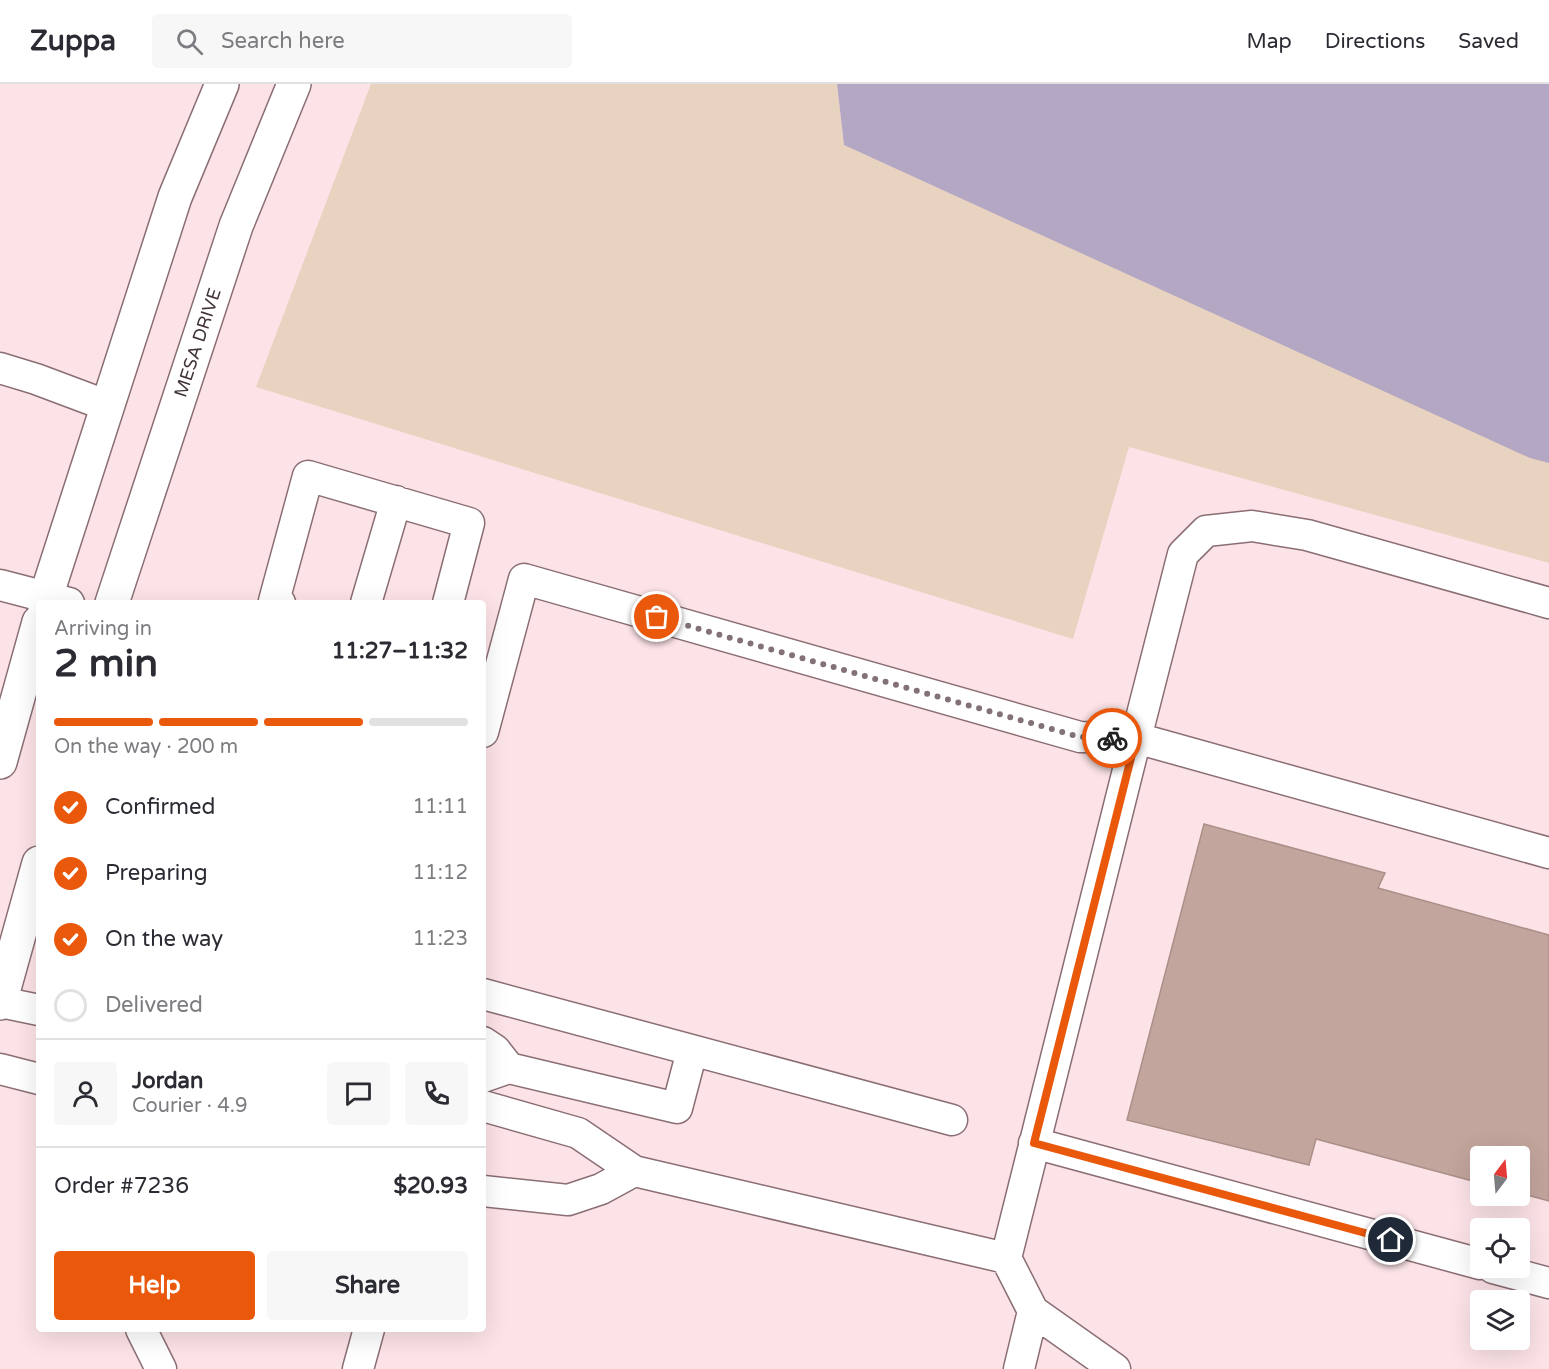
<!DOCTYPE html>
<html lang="en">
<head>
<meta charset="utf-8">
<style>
  body { margin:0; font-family:"Varela Round",sans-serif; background:#f7f7f7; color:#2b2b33; height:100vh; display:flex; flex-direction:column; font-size:22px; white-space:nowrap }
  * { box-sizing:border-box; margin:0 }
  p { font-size:20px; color:#7c7c81 }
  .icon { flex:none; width:33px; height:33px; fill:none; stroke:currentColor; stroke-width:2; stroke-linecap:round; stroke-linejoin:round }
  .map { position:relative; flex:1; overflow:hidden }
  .sheet { position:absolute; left:36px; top:516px; width:450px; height:732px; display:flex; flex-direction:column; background:#fff; border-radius:6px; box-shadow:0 6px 24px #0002 }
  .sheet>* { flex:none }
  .needle { width:39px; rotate:16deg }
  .fabs { position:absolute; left:1470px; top:1062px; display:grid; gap:12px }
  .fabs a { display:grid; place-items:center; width:60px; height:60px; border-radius:6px; background:#fff; box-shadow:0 6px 24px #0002; font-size:30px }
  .pin { position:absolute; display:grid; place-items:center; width:51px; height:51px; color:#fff; margin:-26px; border:3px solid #fff; border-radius:50%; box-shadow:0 2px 6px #0007 }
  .courier { position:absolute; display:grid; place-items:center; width:60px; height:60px; margin:-30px; border:4px solid #ea580c; border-radius:50%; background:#fff; color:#222; box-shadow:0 2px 8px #0007 }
  .head em { font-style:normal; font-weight:800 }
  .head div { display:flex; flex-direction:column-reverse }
  .head { display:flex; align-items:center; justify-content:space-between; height:102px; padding:0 18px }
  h1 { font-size:39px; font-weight:800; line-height:45px }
  .bar { display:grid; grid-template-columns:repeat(4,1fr); gap:9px 6px; align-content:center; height:72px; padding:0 18px }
  .bar i { height:8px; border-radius:4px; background:#e1e1e2 }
  .bar .selected { background:#ea580c }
  .bar p { grid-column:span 4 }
  .line { display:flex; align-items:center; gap:15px; padding:0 18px; border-top:2px solid #e1e1e2 }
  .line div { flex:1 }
  .round { display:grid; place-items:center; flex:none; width:63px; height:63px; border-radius:6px; background:#f7f7f7 }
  ol { padding:0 18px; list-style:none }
  li { display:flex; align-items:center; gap:18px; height:66px }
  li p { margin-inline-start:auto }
  li .icon { padding:6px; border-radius:50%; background:#ea580c; color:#fff; stroke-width:4 }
  li:last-child { color:#7c7c81 }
  li i { width:33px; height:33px; border:3px solid #e1e1e2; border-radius:50% }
  .action { display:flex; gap:12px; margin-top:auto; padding:12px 18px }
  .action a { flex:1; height:69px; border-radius:6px; background:#ea580c; color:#fff; font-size:24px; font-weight:800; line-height:69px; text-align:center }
  .action a+a { background:#f7f7f7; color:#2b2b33 }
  header { display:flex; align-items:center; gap:36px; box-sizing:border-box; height:84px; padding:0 30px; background:#fff; border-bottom:2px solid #e1e1e2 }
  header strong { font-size:28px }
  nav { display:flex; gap:33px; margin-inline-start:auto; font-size:21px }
  .search { width:420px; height:54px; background:#f7f7f7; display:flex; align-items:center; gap:15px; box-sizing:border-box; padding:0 21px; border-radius:6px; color:#7c7c81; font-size:22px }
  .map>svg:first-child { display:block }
  .green { fill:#e8d3c0 }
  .water { fill:#b4a7c3 }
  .building { fill:#c2a59d; stroke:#ac8f88; stroke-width:1.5 }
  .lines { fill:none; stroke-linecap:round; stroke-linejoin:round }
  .minor-casing { stroke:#8a6e74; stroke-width:33 }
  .major-casing { stroke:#8a6e74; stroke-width:36 }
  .minor { stroke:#fff; stroke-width:30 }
  .major { stroke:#fff; stroke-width:33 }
  .done { stroke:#837275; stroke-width:6; stroke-dasharray:0 10.8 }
  .route { stroke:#ea580c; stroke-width:8 }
  .labels { text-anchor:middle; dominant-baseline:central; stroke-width:5; stroke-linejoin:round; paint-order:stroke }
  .street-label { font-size:18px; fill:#423538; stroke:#fff }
</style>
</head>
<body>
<header>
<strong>Zuppa</strong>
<div class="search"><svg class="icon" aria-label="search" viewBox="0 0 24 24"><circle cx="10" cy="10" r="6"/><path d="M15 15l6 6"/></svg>Search here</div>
<nav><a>Map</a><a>Directions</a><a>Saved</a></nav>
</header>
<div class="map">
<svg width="1549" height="1285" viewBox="0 0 1549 1285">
  <rect width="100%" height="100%" fill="#fce3e7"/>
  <path class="green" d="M371 0H837L844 61 1530 373 1549 379V479L1129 363 1073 555 256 303Z"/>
  <path class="water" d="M837 0H1549V379L1530 374 844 61Z"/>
  <path class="building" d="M1204 740 1385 789 1378 804 1549 851V1117L1520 1109V1072H1480V1099L1316 1055 1309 1081 1127 1036Z"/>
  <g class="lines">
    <defs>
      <path id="minor" d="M0 284 36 295 108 322
        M0 501 69 519
        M280 519 274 517 308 392 469 439 448 519
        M366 519 396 417
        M1549 519 1307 451 1252 442 1206 447 1183 470 1136 654 1549 769
        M483 648 524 495 1080 653 1136 654 1006 1174 634 1087 578 1049 483 1022
        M483 910 952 1036
        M0 918 39 926
        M483 958 495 966 509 984
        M0 985 39 995
        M483 993 509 984 677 1024 692 967
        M1034 1059 1480 1180
        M483 1107 568 1116 601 1105 634 1087
        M1006 1174 1033 1227 1115 1285
        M1493 1184 1549 1199
        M141 1245 161 1285
        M358 1285 369 1245
        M1019 1285 1033 1227"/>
      <g id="major">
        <path d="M44 519 175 113 222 0"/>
        <path id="s1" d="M112 519 236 142 294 0"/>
        <path d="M0 678 39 538"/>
        <path d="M0 919 39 779"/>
      </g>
    </defs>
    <use href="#minor" class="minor-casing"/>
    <use href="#major" class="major-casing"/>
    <use href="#minor" class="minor"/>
    <use href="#major" class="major"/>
  </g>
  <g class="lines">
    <path class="done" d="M657 533 1080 653 1112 654"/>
    <path class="route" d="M1112 654H1136L1034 1059 1391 1156"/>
  </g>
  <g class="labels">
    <g class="street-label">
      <text stroke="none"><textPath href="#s1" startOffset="274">MESA DRIVE</textPath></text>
    </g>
  </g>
</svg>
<div class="fabs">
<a><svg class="needle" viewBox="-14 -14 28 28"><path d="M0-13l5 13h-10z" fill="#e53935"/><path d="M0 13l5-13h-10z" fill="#7c7c81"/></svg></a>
<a><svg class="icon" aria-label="locate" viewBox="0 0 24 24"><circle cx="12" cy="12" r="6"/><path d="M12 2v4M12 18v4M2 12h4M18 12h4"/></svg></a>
<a><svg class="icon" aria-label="layers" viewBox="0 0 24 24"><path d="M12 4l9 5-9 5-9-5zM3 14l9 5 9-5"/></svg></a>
</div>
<div class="pin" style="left:657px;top:533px;background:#ea580c"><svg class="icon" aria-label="bag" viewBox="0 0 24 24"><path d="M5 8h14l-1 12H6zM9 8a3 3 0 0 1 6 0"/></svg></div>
<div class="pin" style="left:1391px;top:1156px;background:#1f2937"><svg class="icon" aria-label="home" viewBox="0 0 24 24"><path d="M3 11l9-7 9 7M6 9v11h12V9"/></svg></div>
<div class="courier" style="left:1112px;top:654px"><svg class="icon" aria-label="bike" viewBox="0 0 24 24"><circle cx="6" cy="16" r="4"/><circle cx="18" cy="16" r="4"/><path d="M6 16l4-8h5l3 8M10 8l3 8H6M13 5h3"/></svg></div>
<section class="sheet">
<div class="head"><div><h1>2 min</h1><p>Arriving in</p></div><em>11:27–11:32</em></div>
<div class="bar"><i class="selected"></i><i class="selected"></i><i class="selected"></i><i></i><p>On the way · 200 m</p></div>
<ol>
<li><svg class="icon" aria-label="check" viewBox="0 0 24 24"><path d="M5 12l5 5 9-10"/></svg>Confirmed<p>11:11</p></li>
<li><svg class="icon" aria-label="check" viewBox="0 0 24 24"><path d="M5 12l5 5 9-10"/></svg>Preparing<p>11:12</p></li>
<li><svg class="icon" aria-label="check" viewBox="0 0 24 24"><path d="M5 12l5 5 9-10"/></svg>On the way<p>11:23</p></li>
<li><i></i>Delivered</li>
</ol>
<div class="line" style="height:108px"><a class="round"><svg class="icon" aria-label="person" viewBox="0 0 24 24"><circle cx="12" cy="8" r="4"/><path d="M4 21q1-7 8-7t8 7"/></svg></a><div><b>Jordan</b><p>Courier · 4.9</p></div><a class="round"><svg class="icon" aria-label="chat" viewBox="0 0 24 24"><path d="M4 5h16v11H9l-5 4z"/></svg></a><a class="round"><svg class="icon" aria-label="phone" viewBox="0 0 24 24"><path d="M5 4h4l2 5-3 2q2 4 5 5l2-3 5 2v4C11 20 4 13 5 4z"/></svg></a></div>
<div class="line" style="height:78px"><div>Order #7236</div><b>$20.93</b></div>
<div class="action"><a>Help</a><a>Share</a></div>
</section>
</div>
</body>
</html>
